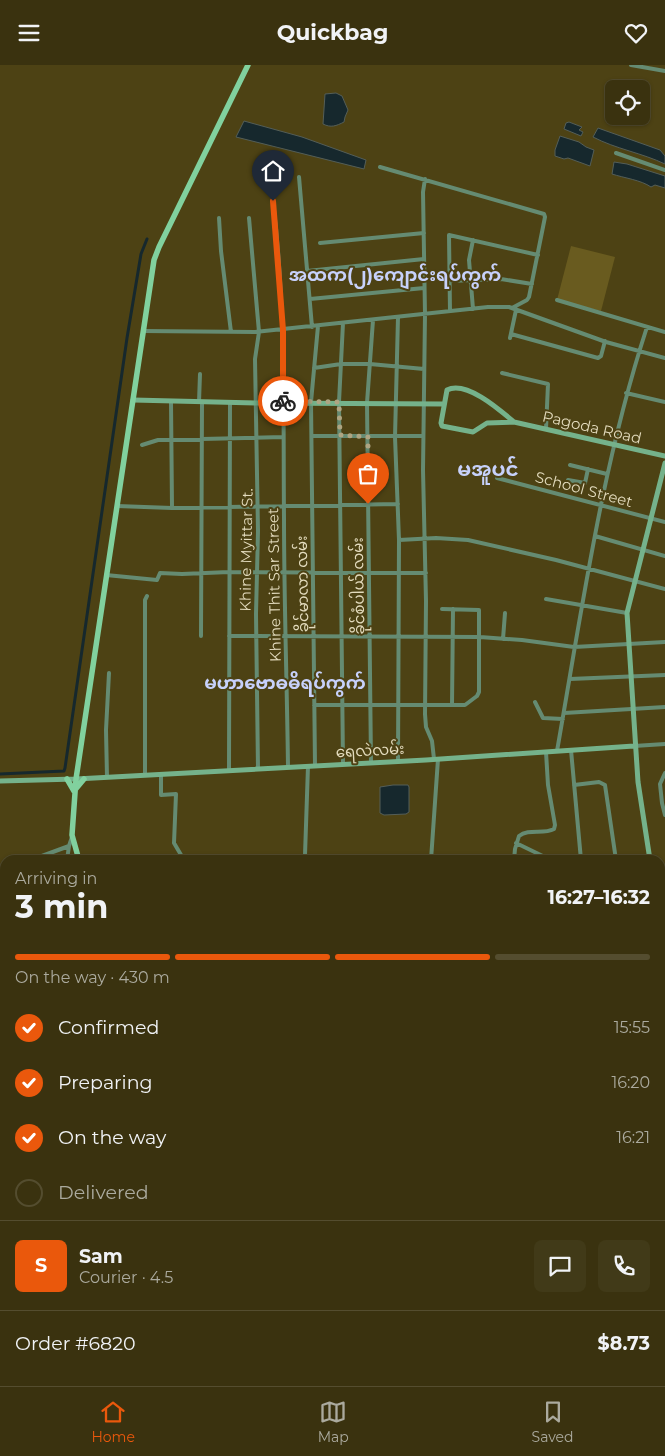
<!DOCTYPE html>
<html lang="en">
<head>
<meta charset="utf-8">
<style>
  body { margin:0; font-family:Montserrat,"Noto Sans Myanmar",sans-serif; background:#413a18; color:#f1f3f6; height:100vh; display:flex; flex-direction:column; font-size:19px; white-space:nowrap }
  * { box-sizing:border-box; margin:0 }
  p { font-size:16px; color:#abaa9e }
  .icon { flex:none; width:28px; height:28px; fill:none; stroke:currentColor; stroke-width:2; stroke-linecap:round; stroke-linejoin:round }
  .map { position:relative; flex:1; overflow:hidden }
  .details { position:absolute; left:0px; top:790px; width:665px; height:531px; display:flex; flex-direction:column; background:#3a320f; border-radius:15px 15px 0 0; box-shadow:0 1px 4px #0004,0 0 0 1px #544d2f }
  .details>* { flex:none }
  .controls { position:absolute; left:605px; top:15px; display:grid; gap:10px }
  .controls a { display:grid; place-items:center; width:45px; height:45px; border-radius:8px; background:#3a320f; box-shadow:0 1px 4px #0004,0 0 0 1px #544d2f; font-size:25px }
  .pin { position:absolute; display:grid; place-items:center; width:42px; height:42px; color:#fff; margin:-51px -21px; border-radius:50% 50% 50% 0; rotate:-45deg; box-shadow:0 0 5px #0007 }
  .pin .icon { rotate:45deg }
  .courier { position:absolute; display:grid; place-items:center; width:50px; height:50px; margin:-25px; border:4px solid #ea580c; border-radius:50%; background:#fff; color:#222; box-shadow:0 1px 6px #0007 }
  .overview em { font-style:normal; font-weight:700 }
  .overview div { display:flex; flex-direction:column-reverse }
  .overview { display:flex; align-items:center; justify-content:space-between; height:85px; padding:0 15px }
  h1 { font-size:32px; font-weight:700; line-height:38px }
  .bar { display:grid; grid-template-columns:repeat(4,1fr); gap:8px 5px; align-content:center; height:60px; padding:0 15px }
  .bar i { height:6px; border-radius:4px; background:#544d2f }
  .bar .active { background:#ea580c }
  .bar p { grid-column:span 4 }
  .line { display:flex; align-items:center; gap:12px; padding:0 15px; border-top:1px solid #544d2f }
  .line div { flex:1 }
  .round { display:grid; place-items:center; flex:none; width:52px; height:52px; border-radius:8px; background:#413a18 }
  ol { padding:0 15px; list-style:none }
  li { display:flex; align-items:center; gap:15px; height:55px }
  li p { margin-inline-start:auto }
  li .icon { padding:5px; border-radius:50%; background:#ea580c; color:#fff; stroke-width:4 }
  li:last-child { color:#abaa9e }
  li i { width:28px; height:28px; border:2px solid #544d2f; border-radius:50% }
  header { display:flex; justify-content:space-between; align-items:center; height:65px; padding:0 15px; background:#3a320f; font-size:22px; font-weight:700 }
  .dock { display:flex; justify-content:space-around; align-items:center; height:70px; border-top:1px solid #544d2f; background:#3a320f; font-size:14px; color:#abaa9e }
  .dock a { display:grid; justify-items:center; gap:2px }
  .dock .active { color:#ea580c }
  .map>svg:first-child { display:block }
  .green { fill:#695b1f }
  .water { fill:#16282d; stroke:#545e58 }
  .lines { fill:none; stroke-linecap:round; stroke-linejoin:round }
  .stream { stroke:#545e58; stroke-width:1 }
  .canal { stroke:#16282d; stroke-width:3 }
  .river { stroke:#16282d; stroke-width:5.5 }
  .street { stroke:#658b72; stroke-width:4 }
  .secondary { stroke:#75b28b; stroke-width:5 }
  .primary { stroke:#81d19e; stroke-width:5.5 }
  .done { stroke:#aea582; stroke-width:5; stroke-dasharray:0 9 }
  .route { stroke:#ea580c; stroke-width:6 }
  .labels { text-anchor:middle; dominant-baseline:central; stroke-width:4; stroke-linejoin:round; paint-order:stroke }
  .street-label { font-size:15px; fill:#e3dbbd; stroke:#4d4214 }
  .quarter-label { font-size:18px; font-weight:bold; fill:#c7d1fb; stroke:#4d4214 }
  .district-label { font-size:20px; font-weight:bold; fill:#c7d1fb; stroke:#4d4214 }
</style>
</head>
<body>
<header><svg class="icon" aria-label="menu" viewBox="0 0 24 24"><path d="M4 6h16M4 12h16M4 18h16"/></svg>Quickbag<svg class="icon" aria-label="heart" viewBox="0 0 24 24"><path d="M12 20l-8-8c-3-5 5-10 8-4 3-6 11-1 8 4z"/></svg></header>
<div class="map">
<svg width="665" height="1321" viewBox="0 0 665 1321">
  <rect width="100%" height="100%" fill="#4d4214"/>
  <path class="green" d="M571 181 615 192 601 246 557 235Z"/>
  <path class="water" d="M336 28 342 31 348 45 345 52 344 57C336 61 331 63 323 59L325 29Z
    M244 56 302 72 366 95 364 104 236 72Z
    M569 57 582 62 579 65 583 67 581 71 564 64 566 58Z
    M598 63 660 85 665 91V99C642 88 616 84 593 72Z
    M560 71 579 77 586 82 594 85 590 101 568 93 564 94 555 91V85Z
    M614 97 627 99 665 111V123L655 120 651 122C641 115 624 113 612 109Z
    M393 720H408L409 722V747L406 749 384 750 380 748V722Z"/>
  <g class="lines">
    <path class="stream" d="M437 1316 441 1321"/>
    <path class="canal" d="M0 709 64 706 65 703 127 273 141 189 147 174"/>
    <path class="river" d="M0 1222 5 1227
      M46 1316 50 1321"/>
    <path class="street" d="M631 0 665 6
      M616 88 665 105
      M380 102 544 149 545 152 529 232 527 235 512 243
      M299 112 312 262
      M425 114 423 127 425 249 423 405 426 536 425 649 426 662 432 676 434 694
      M273 136C286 241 283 347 284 453 284 536 287 619 288 702
      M219 153 221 186 231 267
      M249 153 259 267 255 294 258 466 256 549 258 704
      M473 175 469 195 473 244
      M320 178 424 168
      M307 206 424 194
      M449 216 501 214 532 219
      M310 234 424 223
      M557 235 665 267
      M450 246 449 170 538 190
      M143 266 255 267 488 242H509L606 277 665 293
      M511 269 598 293 601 291 605 276
      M510 273 516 245
      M314 303 341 299H370L424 304
      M502 308 548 319 546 364
      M626 328 665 337
      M171 337 172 443
      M199 337 200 309
      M312 371H423
      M142 380 158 375 283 372
      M570 400 607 409
      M497 413 665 457
      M568 415 585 418 588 404
      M117 441 172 443 398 439
      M595 471 665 491
      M399 475 436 473 468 475 556 495 665 524
      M106 510 157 515 160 508 182 509 229 507 426 508
      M546 534 627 548
      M201 571 202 337
      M229 571 480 572 522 575 574 582 665 577
      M503 574 505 548
      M570 614 665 610
      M535 637 543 653 563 654
      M314 640H465L477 631 479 627V545L442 544
      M452 640 453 544
      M564 648 665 642
      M634 681 665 679
      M571 685 581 795
      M557 686C582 544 602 400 647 262
      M398 696 399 475 395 372 398 252
      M371 698 367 338 373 255
      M343 699 339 337 343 258
      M315 701 311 337 318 261
      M229 705 230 338
      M665 708 660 719 662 738 665 750
      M161 709V730L176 729 174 778 184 795
      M145 710V535L147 531
      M107 712 106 665 109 608
      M574 720 599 717 605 720 616 795
      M516 778 551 795
      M305 790 308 701
      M31 795 69 781
      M67 795 69 781 72 772
      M431 795 438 694
      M514 795 515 784 519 771C529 763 543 770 554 764L555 760 548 720 546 687
      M660 868 665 866
      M660 907 665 906
      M660 926 665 931
      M0 956 5 950
      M0 962 5 966
      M660 962 665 967
      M660 998 665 1003
      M660 1098 665 1106
      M660 1124 665 1109
      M660 1177 665 1179
      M548 1316 558 1321
      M636 1316 665 1318
      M328 1321 329 1316
      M469 1321 472 1316"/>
    <path class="secondary" d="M133 335 257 338 444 339
      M514 357C500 345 466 315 447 325L441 358 442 361 473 367 487 358 514 357 665 391
      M0 716 76 714 426 695 634 681
      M650 795 638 717 627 548 665 398
      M660 845 665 860"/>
    <path class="primary" d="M67 714 74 726 84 714
      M79 795 72 770 76 714 154 195 159 182 248 0
      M427 1316 430 1321"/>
  </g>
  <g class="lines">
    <path class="done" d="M283 336 339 337 340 370 368 372V439"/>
    <path class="route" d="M273 136 283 265V336"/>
  </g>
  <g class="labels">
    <g class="street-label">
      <text transform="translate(592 362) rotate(13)">Pagoda Road</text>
      <text transform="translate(584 424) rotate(15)">School Street</text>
      <text transform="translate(246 485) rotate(-89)">Khine Myittar St.</text>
      <text transform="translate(302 519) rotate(-91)">ခိုင်မာလာ လမ်း</text>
      <text transform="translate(274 520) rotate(-91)">Khine Thit Sar Street</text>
      <text transform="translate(358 521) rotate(-91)">ခိုင်စံပါယ် လမ်း</text>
      <text transform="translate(370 685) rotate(-3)">ရေလဲလမ်း</text>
    </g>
    <g class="quarter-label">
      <text x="395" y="210">အထက(၂)ကျောင်းရပ်ကွက်</text>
      <text x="285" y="618">မဟာဗောဓဓိရပ်ကွက်</text>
    </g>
    <g class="district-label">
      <text x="488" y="404">မအူပင်</text>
    </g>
  </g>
</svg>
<div class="controls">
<a><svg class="icon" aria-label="locate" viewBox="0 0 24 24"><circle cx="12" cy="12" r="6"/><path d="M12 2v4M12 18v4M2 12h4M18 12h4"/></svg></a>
</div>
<div class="pin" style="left:368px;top:439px;background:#ea580c"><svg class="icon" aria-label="bag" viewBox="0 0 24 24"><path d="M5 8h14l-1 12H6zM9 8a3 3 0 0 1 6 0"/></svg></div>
<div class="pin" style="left:273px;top:136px;background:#1f2937"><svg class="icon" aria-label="home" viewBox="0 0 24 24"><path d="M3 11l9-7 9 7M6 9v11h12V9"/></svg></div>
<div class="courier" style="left:283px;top:336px"><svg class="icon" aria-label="bike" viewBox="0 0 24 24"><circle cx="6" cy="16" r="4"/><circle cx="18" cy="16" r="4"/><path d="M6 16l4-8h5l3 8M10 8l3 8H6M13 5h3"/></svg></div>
<section class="details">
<div class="overview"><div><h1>3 min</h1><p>Arriving in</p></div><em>16:27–16:32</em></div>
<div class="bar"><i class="active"></i><i class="active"></i><i class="active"></i><i></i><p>On the way · 430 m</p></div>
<ol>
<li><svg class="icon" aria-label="check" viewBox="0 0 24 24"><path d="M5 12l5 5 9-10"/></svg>Confirmed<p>15:55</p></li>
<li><svg class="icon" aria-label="check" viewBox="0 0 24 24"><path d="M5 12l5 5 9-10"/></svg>Preparing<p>16:20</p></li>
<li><svg class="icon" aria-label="check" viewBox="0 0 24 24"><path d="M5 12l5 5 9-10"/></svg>On the way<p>16:21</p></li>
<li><i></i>Delivered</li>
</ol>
<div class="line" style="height:90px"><b class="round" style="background:#ea580c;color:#fff">S</b><div><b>Sam</b><p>Courier · 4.5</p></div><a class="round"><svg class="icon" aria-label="chat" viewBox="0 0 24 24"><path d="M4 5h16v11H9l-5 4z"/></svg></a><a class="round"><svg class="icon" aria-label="phone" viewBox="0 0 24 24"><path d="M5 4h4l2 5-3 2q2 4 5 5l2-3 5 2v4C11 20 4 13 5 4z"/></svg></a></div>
<div class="line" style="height:65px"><div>Order #6820</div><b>$8.73</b></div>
</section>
</div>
<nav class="dock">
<a class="active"><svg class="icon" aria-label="home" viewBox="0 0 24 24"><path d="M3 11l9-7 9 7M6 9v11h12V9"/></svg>Home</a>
<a><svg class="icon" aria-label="map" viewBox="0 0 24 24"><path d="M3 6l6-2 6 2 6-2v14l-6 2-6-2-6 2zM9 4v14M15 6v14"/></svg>Map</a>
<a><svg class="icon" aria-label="saved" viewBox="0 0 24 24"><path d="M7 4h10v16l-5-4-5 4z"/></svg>Saved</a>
</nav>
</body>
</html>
